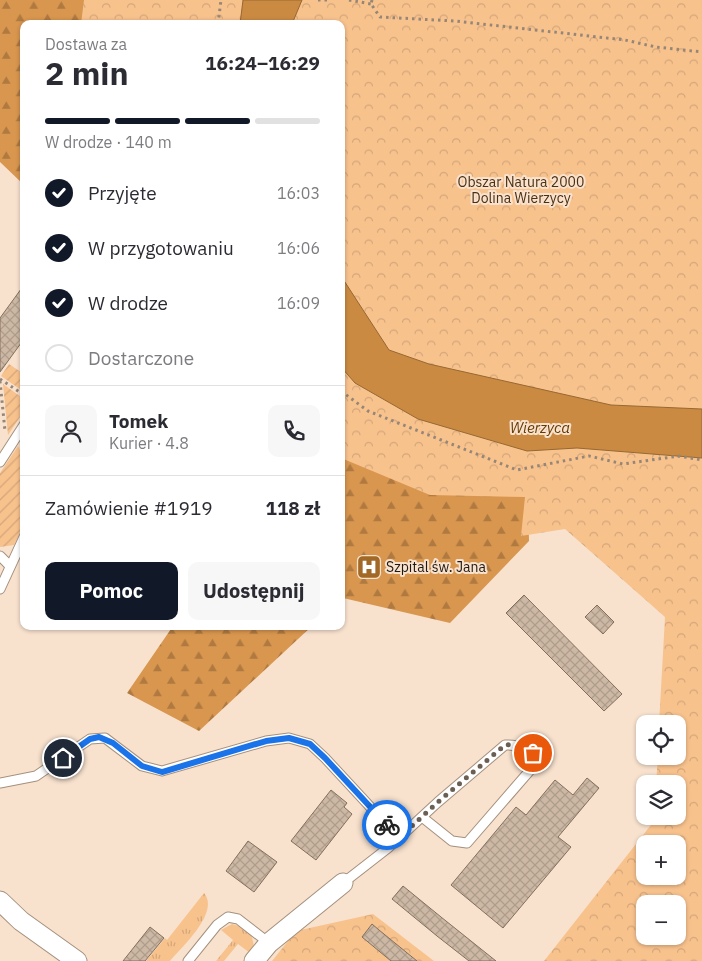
<!DOCTYPE html>
<html lang="pl">
<head>
<meta charset="utf-8">
<style>
  body { margin:0; font-family:"IBM Plex Sans",sans-serif; background:#f7f7f7; color:#2b2b33; height:100vh; display:flex; flex-direction:column; font-size:19px; white-space:nowrap }
  * { box-sizing:border-box; margin:0 }
  p { font-size:16px; color:#7c7c81 }
  .icon { flex:none; width:28px; height:28px; fill:none; stroke:currentColor; stroke-width:2; stroke-linecap:round; stroke-linejoin:round }
  .map { position:relative; flex:1; overflow:hidden }
  .drawer { position:absolute; left:20px; top:20px; width:325px; height:610px; display:flex; flex-direction:column; background:#fff; border-radius:10px; box-shadow:0 1px 4px #0004 }
  .drawer>* { flex:none }
  .controls { position:absolute; left:636px; top:715px; display:grid; gap:10px }
  .controls a { display:grid; place-items:center; width:50px; height:50px; border-radius:10px; background:#fff; box-shadow:0 1px 4px #0004; font-size:25px }
  .pin { position:absolute; display:grid; place-items:center; width:42px; height:42px; color:#fff; margin:-21px; border:2px solid #fff; border-radius:50%; box-shadow:0 1px 5px #0007 }
  .courier { position:absolute; display:grid; place-items:center; width:50px; height:50px; margin:-25px; border:4px solid #1a73e8; border-radius:50%; background:#fff; color:#222; box-shadow:0 1px 6px #0007 }
  .headline em { font-style:normal; font-weight:700 }
  .headline div { display:flex; flex-direction:column-reverse }
  .headline { display:flex; align-items:center; justify-content:space-between; height:85px; padding:0 25px }
  h1 { font-size:32px; font-weight:700; line-height:38px }
  .bar { display:grid; grid-template-columns:repeat(4,1fr); gap:8px 5px; align-content:center; height:60px; padding:0 25px }
  .bar i { height:6px; border-radius:4px; background:#e1e1e2 }
  .bar .active { background:#111827 }
  .bar p { grid-column:span 4 }
  .line { display:flex; align-items:center; gap:12px; padding:0 25px; border-top:1px solid #e1e1e2 }
  .line div { flex:1 }
  .round { display:grid; place-items:center; flex:none; width:52px; height:52px; border-radius:10px; background:#f7f7f7 }
  ol { padding:0 25px; list-style:none }
  li { display:flex; align-items:center; gap:15px; height:55px }
  li p { margin-inline-start:auto }
  li .icon { padding:5px; border-radius:50%; background:#111827; color:#fff; stroke-width:4 }
  li:last-child { color:#7c7c81 }
  li i { width:28px; height:28px; border:2px solid #e1e1e2; border-radius:50% }
  .cta { display:flex; gap:10px; margin-top:auto; padding:10px 25px }
  .cta a { flex:1; height:58px; border-radius:10px; background:#111827; color:#fff; font-size:20px; font-weight:700; line-height:58px; text-align:center }
  .cta a+a { background:#f7f7f7; color:#2b2b33 }
  .map>svg:first-child { display:block }
  .grass { fill:url(#grass-tufts) }
  .forest { fill:url(#forest-firs) }
  .park { fill:url(#park-crowns); fill-rule:evenodd }
  .garden { fill:url(#garden-furrows) }
  .water { fill:#ca8a42; stroke:#976833 }
  .building { fill:url(#building-cross-hatch); stroke:#826f5d }
  .lines { fill:none; stroke-linecap:round; stroke-linejoin:round }
  .lane-casing { stroke:#a4907d; stroke-width:11 }
  .street-casing { stroke:#a4907d; stroke-width:21 }
  .path { stroke:#958678; stroke-width:3; stroke-dasharray:2.5 4; stroke-linecap:butt }
  .lane { stroke:#fff; stroke-width:9 }
  .street { stroke:#fff; stroke-width:19 }
  .done { stroke:#6b5f53; stroke-width:5; stroke-dasharray:0 9 }
  .route { stroke:#1a73e8; stroke-width:6 }
  .labels { text-anchor:middle; dominant-baseline:central; stroke-width:4; stroke-linejoin:round; paint-order:stroke }
  .park-label { font-size:14px; fill:#4a2f11; stroke:#f8e2ce }
  .poi-label { font-size:14px; fill:#1f1811; stroke:#f8e2ce; text-anchor:start }
  .water-label { font-size:15px; font-style:italic; fill:#663b00; stroke:#f8e2ce }
</style>
</head>
<body>
<div class="map">
<svg width="702" height="961" viewBox="0 0 702 961">
  <defs>
    <pattern id="grass-tufts" width="24" height="20" patternUnits="userSpaceOnUse" patternTransform="scale(1.25)"><rect width="24" height="20" fill="#f8c28d"/><path d="M3 7l-1-3M5 7V3M7 7l1-3M15 17l-1-3M17 17v-4M19 17l1-3" fill="none" stroke="#d4a679"/></pattern>
    <pattern id="forest-firs" width="22" height="20" patternUnits="userSpaceOnUse" patternTransform="scale(1.25)"><rect width="22" height="20" fill="#d8964f"/><path d="M5 1l3.5 6h-7zM16 11l3.5 6h-7z" fill="#af7940"/></pattern>
    <pattern id="park-crowns" width="20" height="18" patternUnits="userSpaceOnUse" patternTransform="scale(1.25)"><rect width="20" height="18" fill="#f8c28d"/><path d="M2 6a3 3 0 1 1 6 0M12 15a3 3 0 1 1 6 0" fill="none" stroke="#d4a679"/></pattern>
    <pattern id="garden-furrows" width="10" height="10" patternUnits="userSpaceOnUse" patternTransform="scale(1.25)"><rect width="10" height="10" fill="#f8c28d"/><path d="M-1 1l2-2M0 10L10 0M9 11l2-2" fill="none" stroke="#d4a679"/></pattern>
    <pattern id="building-cross-hatch" width="8" height="8" patternUnits="userSpaceOnUse" patternTransform="scale(1.25)"><rect width="8" height="8" fill="#ccb8a4"/><path d="M0 0l8 8M0 8l8-8" fill="none" stroke="#af9d8c"/></pattern>
  </defs>
  <rect width="100%" height="100%" fill="#f8e2ce"/>
  <path class="grass" d="M204 893C220 912 183 946 170 961H146L165 938 167 940Z
    M232 924 242 927 251 933 254 946 250 953 238 944 224 961H216L233 940 221 930Z"/>
  <path class="forest" d="M0 0H243L240 24H24V185L0 162Z
    M341 367 527 451 529 541 450 623 343 598 341 599Z
    M173 626H312L199 731 127 693Z"/>
  <path class="park" d="M84 0H702V961H544L654 821 655 816H678V784H656L658 756H678V724H659L665 617 565 529 521 536 525 497 430 495 341 458V24H81ZM645 844H678V876H645ZM645 904H678V936H645Z
    M373 914 434 961H272L296 931Z"/>
  <path class="garden" d="M9 364 24 374V392L1 376Z
    M3 384 24 399V411L8 435Z
    M18 446 24 458V525L14 545 0 547V473Z"/>
  <path class="water" d="M243 0H302L292 24H240Z
    M341 276 389 350 429 364 611 405 702 409V458L577 448 527 451 418 419 355 383 341 367Z"/>
  <path class="building" d="M24 285V339L0 372V318Z
    M524 595 622 694 604 711 506 613Z
    M597 605 614 622 603 634 585 617Z
    M587 778 599 788 558 837 571 847 503 928 451 885 516 807 526 815 555 780 573 795Z
    M331 790 347 803 344 807 352 814 316 860 291 841Z
    M248 841 277 862 254 892 226 871Z
    M403 886 441 917 496 961H469L437 936 392 899Z
    M372 924 379 930 417 961H391L362 937Z
    M150 927 164 938 145 961H123Z"/>
  <g class="lines">
    <defs>
      <path id="lane" d="M0 462 24 425
        M0 556 10 566
        M0 589 24 537
        M0 783 36 776 90 739 105 738 142 766 162 771 266 741 289 738 310 744 325 758 399 838
        M343 883 388 848 438 802 505 745C519 744 530 750 539 760L467 843 452 841 422 817
        M188 961 217 925 228 917 238 919 269 943"/>
      <path id="street" d="M0 901 21 921 77 961
        M254 961 269 943 343 883"/>
    </defs>
    <use href="#lane" class="lane-casing"/>
    <use href="#street" class="street-casing"/>
    <path class="path" d="M318 0H327
      M349 0 371 4
      M372 0 371 4 380 17 455 21 625 40 656 47 702 52
      M218 24 221 0
      M0 379 24 395
      M0 381 5 431
      M341 391 368 411 517 470 589 456 623 464 679 456 702 460"/>
    <use href="#lane" class="lane"/>
    <use href="#street" class="street"/>
  </g>
  <g class="lines">
    <path class="done" d="M387 825 399 838 438 802 505 745 515 744 533 753"/>
    <path class="route" d="M63 758 90 739 99 737 113 743 142 766 162 772 266 741 289 738 310 744 325 758 387 825"/>
  </g>
  <defs>
    <symbol id="hospital-square" viewBox="-11 -11 22 22"><rect x="-9" y="-9" width="18" height="18" rx="4" fill="#a16826" stroke="#f8e2ce"/><path d="M-5-5h3v3.5h4V-5h3V5h-3V1.5h-4V5h-3Z" fill="#fff"/></symbol>
  </defs>
  <g fill-rule="evenodd">
    <use href="#hospital-square" x="355" y="553" width="28" height="28"/>
  </g>
  <g class="labels">
    <g class="park-label">
      <text x="521" y="182">Obszar Natura 2000<tspan x="521" dy="16">Dolina Wierzycy</tspan></text>
    </g>
    <g class="poi-label">
      <text x="386" y="567">Szpital św. Jana</text>
    </g>
    <g class="water-label">
      <text x="540" y="427">Wierzyca</text>
    </g>
  </g>
</svg>
<div class="controls">
<a><svg class="icon" aria-label="locate" viewBox="0 0 24 24"><circle cx="12" cy="12" r="6"/><path d="M12 2v4M12 18v4M2 12h4M18 12h4"/></svg></a>
<a><svg class="icon" aria-label="layers" viewBox="0 0 24 24"><path d="M12 4l9 5-9 5-9-5zM3 14l9 5 9-5"/></svg></a>
<a>+</a>
<a>−</a>
</div>
<div class="pin" style="left:533px;top:753px;background:#ea580c"><svg class="icon" aria-label="bag" viewBox="0 0 24 24"><path d="M5 8h14l-1 12H6zM9 8a3 3 0 0 1 6 0"/></svg></div>
<div class="pin" style="left:63px;top:758px;background:#1f2937"><svg class="icon" aria-label="home" viewBox="0 0 24 24"><path d="M3 11l9-7 9 7M6 9v11h12V9"/></svg></div>
<div class="courier" style="left:387px;top:825px"><svg class="icon" aria-label="bike" viewBox="0 0 24 24"><circle cx="6" cy="16" r="4"/><circle cx="18" cy="16" r="4"/><path d="M6 16l4-8h5l3 8M10 8l3 8H6M13 5h3"/></svg></div>
<section class="drawer">
<div class="headline"><div><h1>2 min</h1><p>Dostawa za</p></div><em>16:24–16:29</em></div>
<div class="bar"><i class="active"></i><i class="active"></i><i class="active"></i><i></i><p>W drodze · 140 m</p></div>
<ol>
<li><svg class="icon" aria-label="check" viewBox="0 0 24 24"><path d="M5 12l5 5 9-10"/></svg>Przyjęte<p>16:03</p></li>
<li><svg class="icon" aria-label="check" viewBox="0 0 24 24"><path d="M5 12l5 5 9-10"/></svg>W przygotowaniu<p>16:06</p></li>
<li><svg class="icon" aria-label="check" viewBox="0 0 24 24"><path d="M5 12l5 5 9-10"/></svg>W drodze<p>16:09</p></li>
<li><i></i>Dostarczone</li>
</ol>
<div class="line" style="height:90px"><a class="round"><svg class="icon" aria-label="person" viewBox="0 0 24 24"><circle cx="12" cy="8" r="4"/><path d="M4 21q1-7 8-7t8 7"/></svg></a><div><b>Tomek</b><p>Kurier · 4.8</p></div><a class="round"><svg class="icon" aria-label="phone" viewBox="0 0 24 24"><path d="M5 4h4l2 5-3 2q2 4 5 5l2-3 5 2v4C11 20 4 13 5 4z"/></svg></a></div>
<div class="line" style="height:65px"><div>Zamówienie #1919</div><b>118 zł</b></div>
<div class="cta"><a>Pomoc</a><a>Udostępnij</a></div>
</section>
</div>
</body>
</html>
